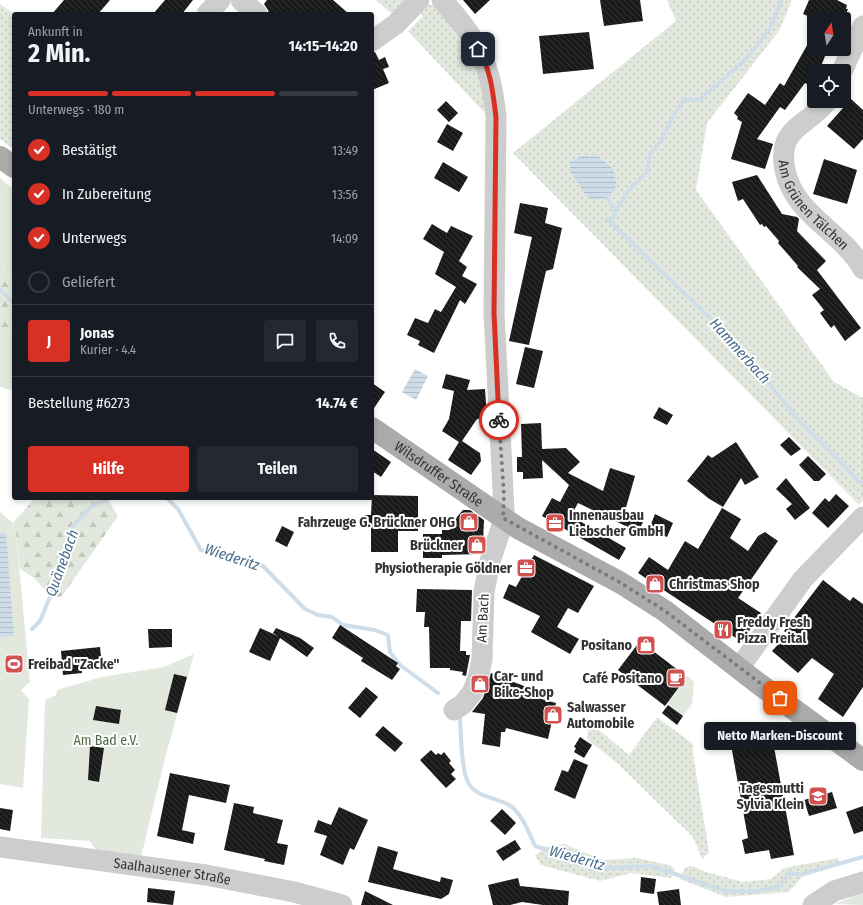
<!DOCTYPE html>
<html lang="de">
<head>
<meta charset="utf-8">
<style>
  body { margin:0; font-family:"Fira Sans Condensed",sans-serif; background:#242831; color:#f1f3f6; height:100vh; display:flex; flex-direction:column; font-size:15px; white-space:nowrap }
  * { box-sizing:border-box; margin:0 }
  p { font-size:13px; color:#9ea1a6 }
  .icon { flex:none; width:22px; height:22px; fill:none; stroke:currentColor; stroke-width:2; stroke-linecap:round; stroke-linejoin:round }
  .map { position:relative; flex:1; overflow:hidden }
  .sheet { position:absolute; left:12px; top:12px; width:362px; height:488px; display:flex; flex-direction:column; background:#171b24; border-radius:4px; box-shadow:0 2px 6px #0003 }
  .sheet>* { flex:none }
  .needle { width:26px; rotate:12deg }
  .buttons { position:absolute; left:807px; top:12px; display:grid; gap:8px }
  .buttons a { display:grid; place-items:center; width:44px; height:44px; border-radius:4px; background:#171b24; box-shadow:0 2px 6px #0003; font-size:20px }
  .pin { position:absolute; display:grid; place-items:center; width:34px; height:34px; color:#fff; margin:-17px; border-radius:8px; box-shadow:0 2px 6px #0006 }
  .courier { position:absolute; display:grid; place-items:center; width:40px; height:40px; margin:-20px; border:3px solid #d93025; border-radius:50%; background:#fff; color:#222; box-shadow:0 1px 5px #0007 }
  .bubble { position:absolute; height:28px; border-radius:4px; background:#171b24; box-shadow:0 2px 6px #0003; font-size:13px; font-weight:700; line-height:28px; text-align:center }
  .head em { font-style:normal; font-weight:700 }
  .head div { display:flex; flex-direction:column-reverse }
  .head { display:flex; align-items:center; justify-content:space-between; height:68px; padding:0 16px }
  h1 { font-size:26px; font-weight:700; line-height:30px }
  .bar { display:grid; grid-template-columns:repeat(4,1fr); gap:6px 4px; align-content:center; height:48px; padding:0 16px }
  .bar i { height:5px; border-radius:3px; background:#363941 }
  .bar .active { background:#d93025 }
  .bar p { grid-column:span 4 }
  .line { display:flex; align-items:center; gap:10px; padding:0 16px; border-top:1px solid #363941 }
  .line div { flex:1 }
  .round { display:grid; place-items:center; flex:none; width:42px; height:42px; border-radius:4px; background:#242831 }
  ol { padding:0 16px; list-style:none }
  li { display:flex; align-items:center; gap:12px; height:44px }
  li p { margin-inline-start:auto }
  li .icon { padding:4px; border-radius:50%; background:#d93025; color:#fff; stroke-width:4 }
  li:last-child { color:#9ea1a6 }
  li i { width:22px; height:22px; border:2px solid #363941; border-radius:50% }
  .cta { display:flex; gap:8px; margin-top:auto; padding:8px 16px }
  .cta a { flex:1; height:46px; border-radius:4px; background:#d93025; color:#fff; font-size:16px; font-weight:700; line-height:46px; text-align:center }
  .cta a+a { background:#242831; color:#f1f3f6 }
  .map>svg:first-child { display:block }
  .grass { fill:url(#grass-dots) }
  .forest { fill:url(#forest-firs) }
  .green { fill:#e2e8dd }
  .water { fill:url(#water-rules) }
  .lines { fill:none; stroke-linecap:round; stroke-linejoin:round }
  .stream { stroke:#cfdde8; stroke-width:4 }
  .building { fill:url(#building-back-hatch) }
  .minor { stroke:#cdcdcd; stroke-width:21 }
  .major { stroke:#ababab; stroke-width:22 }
  .done { stroke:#7a7a7a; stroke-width:4; stroke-dasharray:0 7.2 }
  .route { stroke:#d93025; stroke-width:5 }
  .labels { text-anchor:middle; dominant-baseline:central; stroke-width:4; stroke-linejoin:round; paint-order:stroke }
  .street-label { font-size:14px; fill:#333; stroke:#fff }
  .poi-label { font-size:14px; font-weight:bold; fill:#333; stroke:#fff; text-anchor:start }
  .park-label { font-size:14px; fill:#526a45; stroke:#fff }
  .water-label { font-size:15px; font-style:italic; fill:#496b8c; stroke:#fff }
</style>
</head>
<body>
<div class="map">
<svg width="863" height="905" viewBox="0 0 863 905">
  <defs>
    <pattern id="grass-dots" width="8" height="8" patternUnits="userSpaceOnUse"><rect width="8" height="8" fill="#e2e8dd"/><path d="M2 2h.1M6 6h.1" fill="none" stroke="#c2c7be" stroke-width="1.8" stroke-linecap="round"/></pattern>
    <pattern id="forest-firs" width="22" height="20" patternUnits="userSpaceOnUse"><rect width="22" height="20" fill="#e2e8dd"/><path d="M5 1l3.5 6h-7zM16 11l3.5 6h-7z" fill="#c2c7be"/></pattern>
    <pattern id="water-rules" width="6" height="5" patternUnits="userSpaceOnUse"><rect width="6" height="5" fill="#cfdde8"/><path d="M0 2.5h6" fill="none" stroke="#b2bec7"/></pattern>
    <pattern id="building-back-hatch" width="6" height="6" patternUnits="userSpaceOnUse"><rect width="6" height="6" fill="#1a1a1a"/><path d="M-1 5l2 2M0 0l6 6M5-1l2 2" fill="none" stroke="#333"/></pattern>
  </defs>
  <rect width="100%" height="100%" fill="#fff"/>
  <path class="grass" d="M376 0H405L392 14Z
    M667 0H792L779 31 707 123 696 190 834 382 863 398V500L859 505 513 153 676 21Z
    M0 4 14 14V149L0 139Z
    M424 5H435L443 11 478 65 487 112 483 111 408 31 423 16 418 10Z
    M657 717 693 744V754L709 852 702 859 693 837 617 763 587 739 588 721 629 755Z
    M564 844 603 860 637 858 669 865 675 869 671 878 631 873 600 881 541 865 535 855 547 847Z
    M838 858 840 865 802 877 789 892 726 897 680 879 685 867 693 866 703 871 743 882 771 879 784 868Z"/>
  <path class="forest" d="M0 266 14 277V337L0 330Z
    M35 498H107L118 516 62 596 52 598 34 578 20 569 16 533 13 523Z"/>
  <path class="green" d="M0 178 14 190V277L0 266Z
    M0 330 14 337V390L6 389 0 386Z
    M0 512 13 523 16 533 30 682 21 690 29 700 23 788 0 784Z
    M194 654 165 758 141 857 96 850 90 841 41 838 45 700 56 695 57 690 102 677 164 667Z
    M686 675 694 682 692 704 683 716 667 703 682 684 681 682Z
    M863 892V905L835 904Z"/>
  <path class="water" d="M597 155 613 169 617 185 608 198 597 200 587 197 570 171V162L581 156Z
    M415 369 428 376 416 400 402 392Z
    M0 533H6L14 636 0 637Z"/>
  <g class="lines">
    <path class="stream" d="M608 198 615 212
      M607 219 738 345 801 423 837 458 858 481 863 483
      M612 224 615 212 628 191 647 172 650 154 663 138 673 116 684 100 701 99 747 58 769 30 782 0
      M0 289 14 304
      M167 498 178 509 201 550 236 556 263 566 305 609 318 615 332 617 343 625 375 630 388 635 390 652 400 665 438 693
      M32 629 40 621 64 563 73 526 93 505 110 498
      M460 718C461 733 461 773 469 784 478 798 496 797 509 805 522 813 529 833 535 846L605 868 651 866 726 891H757L780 886 788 874H802L863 857"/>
  </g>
  <path class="building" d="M64 0H110L98 14H52Z
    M165 0H193L182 14H153Z
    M267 0H333L349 14H269L268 10 264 4Z
    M463 0H490L475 14Z
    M600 0H640L643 21 604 26Z
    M809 0H837L847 5 846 9H848L844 19H815L803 14Z
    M589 32 594 69 543 74 539 36Z
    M814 33V49H828L819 71H814V88L805 83 785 110 780 107 757 139 773 144 765 169 731 159 742 122 737 119 738 117 734 113 748 93 765 105 780 83 784 86Z
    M375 52 379 60 385 57 389 67 383 69 389 83 372 90V53Z
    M851 99 863 110V139L854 149 827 126Z
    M446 101 458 113 449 122 437 110Z
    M447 124 463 133 453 151 437 142Z
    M824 159 857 170 847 204 813 194Z
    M443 162 468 177 459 192 434 178Z
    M757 175 782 214 797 217 799 219 797 231 826 261 817 270 861 328 845 341 834 325 831 328 820 313 824 310 812 295 820 289 797 267 798 266 778 243 779 241 766 226 764 227 762 224 760 225 743 199 738 201 732 182Z
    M520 203 548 208 545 223 562 228 553 269 546 271 529 345 509 341 532 237 514 233Z
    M432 224 447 233 451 226 473 236 459 261 467 267 462 276 477 284 465 304 460 300 434 353 418 345 420 341 407 335 415 318 428 323 435 309 441 312 456 287 435 274 444 252 423 239Z
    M525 347 543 351 534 388 516 384Z
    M446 374 470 380 467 390 485 389 487 418 477 419 462 441 480 453 481 461 471 475 448 460 459 442 442 431 449 419 454 391 442 388Z
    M372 383 385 392 372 411Z
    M659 407 673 415 667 425 653 418Z
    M541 423 542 449 566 448 580 462 568 473 603 491 610 468 635 476 625 511 644 520 638 532 578 503 571 516 626 548 619 560 542 516 552 498 560 502 569 485 542 460 543 478 523 479V472H517V457H522L521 424Z
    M789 437 801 449 791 456 780 445Z
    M736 442 759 477 745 485 741 478 723 507 708 498 687 481 708 455 712 458Z
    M372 449 391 462 381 477 372 471Z
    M808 456 826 474 819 481H814L799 465Z
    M786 478 810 508 795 520 786 509 792 504 776 489Z
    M836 494 849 506 828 528 812 513 825 498 829 502Z
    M372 495 418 496V531H398V552H371V527H362L363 515H371Z
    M722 508 741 519 730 538 748 551 758 536 765 532 778 541 738 598 761 613 742 642 638 573 649 557 668 570 685 541 698 549Z
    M463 510H470L484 520 483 543 480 554 442 555V558H423V534H442V530H450V525Z
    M655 514 673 523 667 537 649 529Z
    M282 526 294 532 287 547 275 541Z
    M534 555 594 586 578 613 568 608 557 627 579 639 570 654 531 632 540 616 503 598 509 584 516 587Z
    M823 580 850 601 853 597 863 604V687L843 717 818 699 834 674 812 658 798 673 772 651 788 634 784 631Z
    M417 589 472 590 471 621H461L460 651H466V655H470L466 676 462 675 463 672 450 670V668H430L429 627H424L425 612H416Z
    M340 625 398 663 396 666 400 669 392 680 361 661 363 658 332 638Z
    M260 628 278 636 273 633 276 628 300 638 314 648 307 657 280 638 270 661 249 652Z
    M148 629H172V647L149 648Z
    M640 641 678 670 674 676 682 683 665 706 618 670Z
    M100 647 102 665 82 667V673L63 675 61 651Z
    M491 673 529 688 527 695 556 703 548 739 506 728 505 732H501L500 747 482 744 485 714 472 712 483 698Z
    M174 674 187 677 177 713 165 710Z
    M366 687 378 697 360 718 348 708Z
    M668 705 683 716 677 725 662 713Z
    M96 706 121 710 119 724 93 720Z
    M383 726 403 743 395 752 375 735Z
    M580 737 592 745 584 758 574 752 576 748 574 747Z
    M752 741 754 750 774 747 794 855 771 859 769 850 745 854 742 840 748 838 731 745Z
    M90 746 104 748 99 782 88 780Z
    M431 750 436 755 438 753 441 755 444 752 451 761 449 763 455 770 451 774 456 779 446 788 420 760Z
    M574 759 588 765 575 799 554 790 562 770 568 772Z
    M170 773 230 785 226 803 189 795 182 830 195 833 193 844 157 836Z
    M832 792 837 808 809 816 804 800Z
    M234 803 254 807 253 813 283 820 277 843 288 845 284 865 264 861 265 859 224 850Z
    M863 806V831L854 834 846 812Z
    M339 807 368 820 354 850 350 848 343 865 320 855 327 836 314 832 318 820 331 825Z
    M0 808 13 810 10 831 0 829Z
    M502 809 516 823 505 835 490 821Z
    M515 840 521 849 503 861 496 851Z
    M378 846 398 852 393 869 440 882 441 877 453 880 449 894 441 899 368 882Z
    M641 877 656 879 654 894 640 892Z
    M518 878 520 886 569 891 568 905H543L522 902 510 905H493L488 885Z
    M148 888 175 891 173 905 147 902Z
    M679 889 681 905H659L657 892Z
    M365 891 393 905H361Z"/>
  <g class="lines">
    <g class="minor">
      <path d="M241 0 257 14"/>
      <path d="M442 0C478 39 491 64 496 117L494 313 504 510 501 529 490 561 484 592 482 659 478 678 472 693 463 704 454 710"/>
      <path d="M207 14 220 0"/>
      <path d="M372 41 396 24 419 0"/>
      <path d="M842 71 863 26"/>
      <path id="s1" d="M827 101C816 117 794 124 786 142 783 151 783 161 785 170 794 215 843 232 863 269"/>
      <path d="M739 668 803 579 863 517"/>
      <path id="s2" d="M0 847 206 875 294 892 342 905"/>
      <path d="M813 905 834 891 863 882"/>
    </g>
    <g class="major">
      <path d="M0 157 14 167"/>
      <path id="s3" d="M372 428 518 528 621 583 665 611 759 684 863 760"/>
    </g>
  </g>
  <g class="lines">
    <path class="done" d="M499 420 504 496 503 518 621 583 665 611 780 698"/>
    <path class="route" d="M478 49C491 69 493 94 496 117L494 313 499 420"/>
  </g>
  <defs>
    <symbol id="shop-square" viewBox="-11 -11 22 22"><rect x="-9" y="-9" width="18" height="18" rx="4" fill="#d1514e" stroke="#fff"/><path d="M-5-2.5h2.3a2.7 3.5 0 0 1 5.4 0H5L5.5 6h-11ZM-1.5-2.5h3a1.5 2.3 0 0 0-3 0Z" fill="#fff"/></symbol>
    <symbol id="office-square" viewBox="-11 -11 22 22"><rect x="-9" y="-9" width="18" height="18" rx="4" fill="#d1514e" stroke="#fff"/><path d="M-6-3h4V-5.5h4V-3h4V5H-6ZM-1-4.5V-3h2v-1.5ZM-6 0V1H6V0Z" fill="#fff"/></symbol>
    <symbol id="restaurant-square" viewBox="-11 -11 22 22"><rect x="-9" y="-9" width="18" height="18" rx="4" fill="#d1514e" stroke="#fff"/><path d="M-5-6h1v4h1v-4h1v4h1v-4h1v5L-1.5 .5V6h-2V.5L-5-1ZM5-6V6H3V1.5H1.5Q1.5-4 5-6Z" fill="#fff"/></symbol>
    <symbol id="stadium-square" viewBox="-11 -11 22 22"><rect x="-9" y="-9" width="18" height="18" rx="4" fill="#d1514e" stroke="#fff"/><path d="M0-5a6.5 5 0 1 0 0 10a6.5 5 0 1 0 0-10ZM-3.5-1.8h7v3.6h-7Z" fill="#fff"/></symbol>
    <symbol id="cafe-square" viewBox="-11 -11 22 22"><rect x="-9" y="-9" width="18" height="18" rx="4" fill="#d1514e" stroke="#fff"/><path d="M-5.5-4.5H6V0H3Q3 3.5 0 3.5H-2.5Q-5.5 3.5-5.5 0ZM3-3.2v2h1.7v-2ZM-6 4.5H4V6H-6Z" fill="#fff"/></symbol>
    <symbol id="school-square" viewBox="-11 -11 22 22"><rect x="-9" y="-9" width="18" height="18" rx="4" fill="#d1514e" stroke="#fff"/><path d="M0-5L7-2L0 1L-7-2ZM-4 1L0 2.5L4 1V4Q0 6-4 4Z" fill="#fff"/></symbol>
  </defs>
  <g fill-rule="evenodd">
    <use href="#shop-square" x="458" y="511" width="22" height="22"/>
    <use href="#office-square" x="544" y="512" width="22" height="22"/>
    <use href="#shop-square" x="466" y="534" width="22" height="22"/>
    <use href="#office-square" x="515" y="557" width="22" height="22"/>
    <use href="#shop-square" x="644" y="573" width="22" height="22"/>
    <use href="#restaurant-square" x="712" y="619" width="22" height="22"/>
    <use href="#shop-square" x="635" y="634" width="22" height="22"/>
    <use href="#stadium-square" x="3" y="653" width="22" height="22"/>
    <use href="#cafe-square" x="665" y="667" width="22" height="22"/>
    <use href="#shop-square" x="469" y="673" width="22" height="22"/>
    <use href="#shop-square" x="542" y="704" width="22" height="22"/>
    <use href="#school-square" x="807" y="785" width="22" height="22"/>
  </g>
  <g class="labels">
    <g class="street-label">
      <text stroke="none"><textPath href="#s1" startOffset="132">Am Grünen Tälchen</textPath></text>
      <text stroke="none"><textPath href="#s3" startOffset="81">Wilsdruffer Straße</textPath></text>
      <text transform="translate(483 618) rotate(-87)">Am Bach</text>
      <text stroke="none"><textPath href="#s2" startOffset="174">Saalhausener Straße</textPath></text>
    </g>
    <g class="poi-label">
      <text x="569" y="515">Innenausbau<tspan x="569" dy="16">Liebscher GmbH</tspan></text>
      <text x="455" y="522" text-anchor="end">Fahrzeuge G. Brückner OHG</text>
      <text x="463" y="545" text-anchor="end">Brückner</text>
      <text x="512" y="568" text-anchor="end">Physiotherapie Göldner</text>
      <text x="669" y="584">Christmas Shop</text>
      <text x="737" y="622">Freddy Fresh<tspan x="737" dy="16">Pizza Freital</tspan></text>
      <text x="632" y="645" text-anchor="end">Positano</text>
      <text x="28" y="664">Freibad "Zacke"</text>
      <text x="494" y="676">Car- und<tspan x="494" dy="16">Bike-Shop</tspan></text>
      <text x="662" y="678" text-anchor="end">Café Positano</text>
      <text x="567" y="707">Salwasser<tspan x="567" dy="16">Automobile</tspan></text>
      <text x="804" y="788" text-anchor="end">Tagesmutti<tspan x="804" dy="16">Sylvia Klein</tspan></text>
    </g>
    <g class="park-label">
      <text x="106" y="740">Am Bad e.V.</text>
    </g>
    <g class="water-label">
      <text transform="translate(740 351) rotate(48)">Hammerbach</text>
      <text transform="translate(232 557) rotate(18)">Wiederitz</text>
      <text transform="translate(62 563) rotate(-70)">Quänebach</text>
      <text transform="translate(577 858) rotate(16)">Wiederitz</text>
    </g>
  </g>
</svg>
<div class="buttons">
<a><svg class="needle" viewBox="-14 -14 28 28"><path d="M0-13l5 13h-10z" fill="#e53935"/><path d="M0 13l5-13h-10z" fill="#9ea1a6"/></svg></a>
<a><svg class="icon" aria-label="locate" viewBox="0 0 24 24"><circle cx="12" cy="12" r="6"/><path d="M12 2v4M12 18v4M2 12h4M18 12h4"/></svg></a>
</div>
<div class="pin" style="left:780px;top:698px;background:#ea580c"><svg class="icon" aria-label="bag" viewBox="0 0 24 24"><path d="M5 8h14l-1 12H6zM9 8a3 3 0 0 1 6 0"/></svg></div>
<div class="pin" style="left:478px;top:49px;background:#1f2937"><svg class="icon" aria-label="home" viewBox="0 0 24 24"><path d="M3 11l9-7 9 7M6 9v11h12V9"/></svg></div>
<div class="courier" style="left:499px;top:420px"><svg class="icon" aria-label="bike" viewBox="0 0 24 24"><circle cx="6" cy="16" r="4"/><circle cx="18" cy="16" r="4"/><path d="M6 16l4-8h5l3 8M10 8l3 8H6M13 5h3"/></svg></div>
<div class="bubble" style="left:704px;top:722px;width:152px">Netto Marken-Discount</div>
<section class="sheet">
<div class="head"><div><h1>2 Min.</h1><p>Ankunft in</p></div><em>14:15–14:20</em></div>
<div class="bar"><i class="active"></i><i class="active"></i><i class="active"></i><i></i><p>Unterwegs · 180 m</p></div>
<ol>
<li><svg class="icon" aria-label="check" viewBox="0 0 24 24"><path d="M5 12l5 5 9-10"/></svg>Bestätigt<p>13:49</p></li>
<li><svg class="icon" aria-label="check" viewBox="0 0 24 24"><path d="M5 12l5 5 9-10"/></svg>In Zubereitung<p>13:56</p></li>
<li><svg class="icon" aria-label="check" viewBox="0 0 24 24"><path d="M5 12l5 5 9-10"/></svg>Unterwegs<p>14:09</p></li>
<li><i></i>Geliefert</li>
</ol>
<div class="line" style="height:72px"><b class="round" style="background:#d93025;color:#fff">J</b><div><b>Jonas</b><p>Kurier · 4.4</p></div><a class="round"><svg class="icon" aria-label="chat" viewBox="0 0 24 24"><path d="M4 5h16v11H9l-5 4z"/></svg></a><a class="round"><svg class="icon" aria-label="phone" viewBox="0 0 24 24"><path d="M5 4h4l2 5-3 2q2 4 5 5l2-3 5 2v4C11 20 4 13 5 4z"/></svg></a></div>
<div class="line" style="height:52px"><div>Bestellung #6273</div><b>14.74 €</b></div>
<div class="cta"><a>Hilfe</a><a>Teilen</a></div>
</section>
</div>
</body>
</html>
